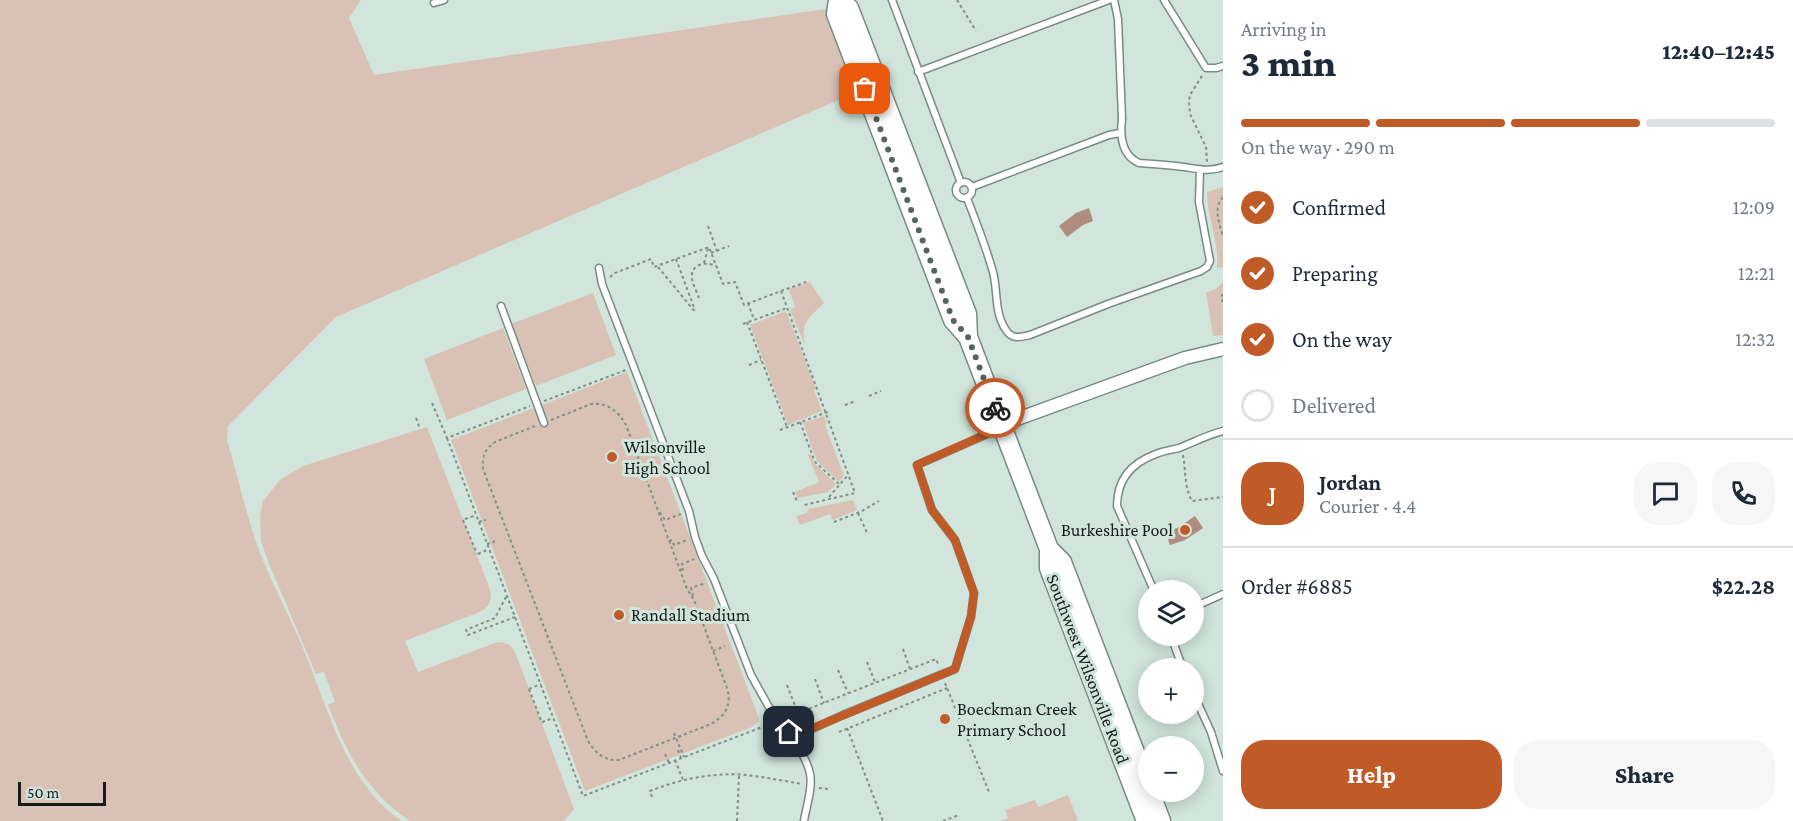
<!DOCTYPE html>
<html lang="en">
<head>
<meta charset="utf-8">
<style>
  body { margin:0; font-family:"Crimson Pro",serif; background:#f6f6f7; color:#1f2937; height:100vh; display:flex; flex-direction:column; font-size:22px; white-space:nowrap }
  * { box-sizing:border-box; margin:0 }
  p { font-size:20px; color:#747a83 }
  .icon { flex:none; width:33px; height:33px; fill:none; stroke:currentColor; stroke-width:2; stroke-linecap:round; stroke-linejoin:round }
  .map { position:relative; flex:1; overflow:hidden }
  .side { display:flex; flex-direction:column; background:#fff; width:570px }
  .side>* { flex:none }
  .buttons { position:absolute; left:1138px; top:580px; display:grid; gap:12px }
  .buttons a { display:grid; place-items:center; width:66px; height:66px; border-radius:50%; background:#fff; box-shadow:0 3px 15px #0003; font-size:30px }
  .scale { position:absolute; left:18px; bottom:15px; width:88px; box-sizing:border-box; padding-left:6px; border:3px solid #151d1a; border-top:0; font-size:16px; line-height:21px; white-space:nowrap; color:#151d1a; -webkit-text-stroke:4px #d1e5dc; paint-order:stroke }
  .pin { position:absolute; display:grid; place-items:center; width:51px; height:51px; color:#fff; margin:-26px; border-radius:12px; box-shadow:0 3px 9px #0006 }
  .courier { position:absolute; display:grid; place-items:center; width:60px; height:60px; margin:-30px; border:4px solid #c05b27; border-radius:50%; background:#fff; color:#222; box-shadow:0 2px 8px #0007 }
  .head em { font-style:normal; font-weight:800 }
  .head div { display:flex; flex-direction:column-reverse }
  .head { display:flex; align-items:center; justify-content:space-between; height:102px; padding:0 18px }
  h1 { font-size:39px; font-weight:800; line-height:45px }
  .bar { display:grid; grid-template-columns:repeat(4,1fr); gap:9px 6px; align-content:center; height:72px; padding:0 18px }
  .bar i { height:8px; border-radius:4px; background:#e0e1e3 }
  .bar .current { background:#c05b27 }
  .bar p { grid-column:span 4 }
  .line { display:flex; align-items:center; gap:15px; padding:0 18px; border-top:2px solid #e0e1e3 }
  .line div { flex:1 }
  .round { display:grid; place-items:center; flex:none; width:63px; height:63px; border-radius:24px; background:#f6f6f7 }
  ol { padding:0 18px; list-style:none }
  li { display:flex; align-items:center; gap:18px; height:66px }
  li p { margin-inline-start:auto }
  li .icon { padding:6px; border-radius:50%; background:#c05b27; color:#fff; stroke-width:4 }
  li:last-child { color:#747a83 }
  li i { width:33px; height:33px; border:3px solid #e0e1e3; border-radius:50% }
  .primary-button { display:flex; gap:12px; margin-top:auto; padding:12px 18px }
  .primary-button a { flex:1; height:69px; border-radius:24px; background:#c05b27; color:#fff; font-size:24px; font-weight:800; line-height:69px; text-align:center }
  .primary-button a+a { background:#f6f6f7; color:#1f2937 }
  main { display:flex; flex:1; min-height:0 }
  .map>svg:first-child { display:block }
  .green { fill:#dac1b6 }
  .water { fill:#ae8d7e }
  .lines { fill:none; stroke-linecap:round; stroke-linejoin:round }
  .lane-casing { stroke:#788b83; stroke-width:9 }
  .street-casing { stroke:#788b83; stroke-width:15 }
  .primary-casing { stroke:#788b83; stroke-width:21 }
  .path { stroke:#818f89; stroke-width:2; stroke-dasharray:3 3; stroke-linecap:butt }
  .lane { stroke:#fff; stroke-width:6 }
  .street { stroke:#fff; stroke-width:12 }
  .primary { stroke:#fff; stroke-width:18 }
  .done { stroke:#57635e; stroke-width:6; stroke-dasharray:0 10.8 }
  .route { stroke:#c05b27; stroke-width:8 }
  .poi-dot { fill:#c05b27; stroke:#d1e5dc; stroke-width:2 }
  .labels { text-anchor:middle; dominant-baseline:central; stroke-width:6; stroke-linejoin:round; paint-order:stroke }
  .poi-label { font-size:18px; fill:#151d1a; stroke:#d1e5dc; text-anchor:start }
  .street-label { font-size:18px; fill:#151d1a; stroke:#d1e5dc }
</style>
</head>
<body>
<main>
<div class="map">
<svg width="1223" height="821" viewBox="0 0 1223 821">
  <rect width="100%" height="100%" fill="#d1e5dc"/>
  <path class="green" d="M0 0H361L349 18 374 75 826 9 857 92 336 317 228 426 227 440C238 476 246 515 259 550 273 587 293 622 307 658 330 715 348 785 402 821H0Z
    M1223 187V267L1217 268C1220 244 1207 218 1207 192Z
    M810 282 824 303C812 316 800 320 805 342L804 343 790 310 795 307 789 289Z
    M1223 282V335L1213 336 1206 293 1217 288Z
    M593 293 616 355 536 386 511 324Z
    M786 311 816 389 814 390 822 411 788 425 750 325Z
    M503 328 526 389 447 420 424 359Z
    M627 372 757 713 759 721 752 727 585 791 451 440Z
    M824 416 827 424 825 425 844 476 839 482 817 461 803 423Z
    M427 427 485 576C490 589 496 602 482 611L405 641 418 672 495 643C504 640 512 645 516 654L574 809 564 821H410C366 792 347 753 328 705L335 702 324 672 316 674 269 564 261 541 260 516 263 501 280 480 303 466Z
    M811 454 814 463 836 484 828 492 798 498 795 492 819 482 808 455Z
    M853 500 857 510 833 520 830 514 800 525 796 516 807 513 808 509Z
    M1068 795 1078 821H1001L1008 818 1005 810 1035 800 1038 807Z"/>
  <path class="water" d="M1089 208 1093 221 1083 225 1067 237 1059 226 1076 213Z
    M1195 516 1203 528 1185 540 1170 545 1166 533 1179 527Z"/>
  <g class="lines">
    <defs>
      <path id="lane" d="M892 0 961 183
        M1114 0 1118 19 1122 119C1120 135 1121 155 1139 163 1154 164 1169 165 1184 167 1198 169 1209 172 1223 167
        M1164 0 1206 68H1216L1223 66
        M434 3 444 0
        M918 72 1109 0
        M956 190a8 8 0 1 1 16 0a8 8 0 1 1-16 0Z
        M972 187 1109 135 1120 133
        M967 198C976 222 986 247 993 272 998 291 994 313 1006 330 1012 340 1021 337 1030 335L1108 304 1201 271 1207 267 1210 261 1199 202 1200 170
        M599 268 602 284 689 511 695 537 702 556 714 579 751 675 779 725 800 739
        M501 306 544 423
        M1154 591 1117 506C1117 480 1131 463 1156 454 1163 451 1171 450 1179 448 1194 442 1207 435 1223 431
        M1194 607 1223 594
        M1171 636 1183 669
        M1194 695 1211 732 1223 771
        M804 821C806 807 813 788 810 774 808 759 794 749 803 733L843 715 955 669 971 617 974 593 955 540 932 510 917 465 1001 428"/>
      <path id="street" d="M1002 427 1017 419 1185 358 1223 349"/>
      <path id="primary" d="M838 0 836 14 953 320 968 337 1049 549 1062 562 1149 789
        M840 0 849 8 967 314 968 337
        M1049 549V568L1146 821
        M1150 792 1161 821"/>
    </defs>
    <use href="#lane" class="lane-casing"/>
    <use href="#street" class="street-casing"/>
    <use href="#primary" class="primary-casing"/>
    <path class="path" d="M957 0 976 31
      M1202 76 1190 95 1189 101 1190 114 1206 147 1207 162
      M1223 197C1213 208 1219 223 1223 236
      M708 226 717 251
      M711 253 729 246
      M676 259 695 310
      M704 263 708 248
      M658 267 696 313
      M610 277 615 273 651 259 654 267 709 247 723 284 735 282 744 305 781 291 855 493 804 505
      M781 291 809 281
      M1223 294 1221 297 1223 302
      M699 298C697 292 693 285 692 279 690 264 705 261 716 266
      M748 303 754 320
      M747 322 787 427
      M743 324 787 308
      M749 365 761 360
      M869 396 881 391
      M544 401 626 370
      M432 403 447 438 530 406
      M845 405 856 401
      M416 418 420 429
      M551 420 591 404C607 402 619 412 626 425L657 508 665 520 681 514
      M800 422 815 462 840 485
      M535 426 495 442C485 449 482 456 483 469L588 741C595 753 605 761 619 760L711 724C726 715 732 705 727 688L694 600 687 589 657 508
      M780 430 830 411
      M447 438 583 796 770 724
      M1183 455C1186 471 1184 487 1192 501L1223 497
      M793 492 797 501
      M829 497 849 474
      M858 513 867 533
      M465 519 476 515
      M463 520 477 554
      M479 522 485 520V521
      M834 522 862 511 879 501
      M669 541 672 540 674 545 687 540
      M487 544 494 542 493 540
      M478 554 489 549
      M681 570 683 569 682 564 694 559
      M693 596 691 588 706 583
      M506 597 495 618 466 630 468 635 515 617
      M903 649 910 669
      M713 651 725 646
      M867 662 875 682
      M838 670 848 693
      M815 679 824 703
      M945 683 989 792
      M787 685 798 713 936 659 939 666
      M529 689 542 723
      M529 689 541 684
      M786 718 798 713
      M542 722 553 718
      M847 728 883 821
      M839 732 947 688
      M674 733 684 757
      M678 750 681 758
      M665 754 669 763
      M675 760 683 780
      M819 788 828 789
      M652 797 650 791C680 779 714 772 746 775 765 777 784 781 802 784
      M737 821 739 776
      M943 821 959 815"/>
    <use href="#lane" class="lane"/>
    <use href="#street" class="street"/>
    <use href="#primary" class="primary"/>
  </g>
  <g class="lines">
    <path class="done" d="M865 89 953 320 968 337 995 408"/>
    <path class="route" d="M789 732 800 740 803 734 808 730 955 669 971 616 974 593 955 540 932 510 917 465 1002 427 995 408"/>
  </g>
  <g class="poi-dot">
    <circle cx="612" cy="457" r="6"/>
    <circle cx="1185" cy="530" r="6"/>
    <circle cx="619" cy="615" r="6"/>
    <circle cx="945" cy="719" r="6"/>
  </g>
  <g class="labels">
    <g class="poi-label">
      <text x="624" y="447">Wilsonville<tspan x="624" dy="21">High School</tspan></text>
      <text x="1173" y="530" text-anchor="end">Burkeshire Pool</text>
      <text x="631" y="615">Randall Stadium</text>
      <text x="957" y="709">Boeckman Creek<tspan x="957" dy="21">Primary School</tspan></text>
    </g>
    <g class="street-label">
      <text transform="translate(1088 669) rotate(69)">Southwest Wilsonville Road</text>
    </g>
  </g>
</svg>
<div class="buttons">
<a><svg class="icon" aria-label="layers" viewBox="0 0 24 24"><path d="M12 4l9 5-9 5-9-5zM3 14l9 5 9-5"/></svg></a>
<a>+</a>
<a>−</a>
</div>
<div class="scale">50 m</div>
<div class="pin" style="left:865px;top:89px;background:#ea580c"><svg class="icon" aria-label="bag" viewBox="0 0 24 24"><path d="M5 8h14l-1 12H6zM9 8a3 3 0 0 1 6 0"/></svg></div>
<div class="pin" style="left:789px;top:732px;background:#1f2937"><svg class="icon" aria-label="home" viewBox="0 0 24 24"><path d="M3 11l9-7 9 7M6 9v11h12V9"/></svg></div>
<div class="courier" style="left:995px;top:408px"><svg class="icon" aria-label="bike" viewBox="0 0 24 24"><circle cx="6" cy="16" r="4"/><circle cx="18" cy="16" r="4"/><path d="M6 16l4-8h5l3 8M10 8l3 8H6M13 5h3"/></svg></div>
</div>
<section class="side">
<div class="head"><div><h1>3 min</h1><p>Arriving in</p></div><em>12:40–12:45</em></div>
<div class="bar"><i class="current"></i><i class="current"></i><i class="current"></i><i></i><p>On the way · 290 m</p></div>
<ol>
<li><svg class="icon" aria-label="check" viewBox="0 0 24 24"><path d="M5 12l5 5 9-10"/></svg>Confirmed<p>12:09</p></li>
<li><svg class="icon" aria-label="check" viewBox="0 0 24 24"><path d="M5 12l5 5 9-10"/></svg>Preparing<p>12:21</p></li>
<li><svg class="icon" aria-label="check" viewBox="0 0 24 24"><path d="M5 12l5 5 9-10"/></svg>On the way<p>12:32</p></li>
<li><i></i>Delivered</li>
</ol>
<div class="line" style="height:108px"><b class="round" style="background:#c05b27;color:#fff">J</b><div><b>Jordan</b><p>Courier · 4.4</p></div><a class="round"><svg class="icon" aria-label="chat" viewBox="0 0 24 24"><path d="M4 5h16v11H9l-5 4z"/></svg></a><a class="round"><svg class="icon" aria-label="phone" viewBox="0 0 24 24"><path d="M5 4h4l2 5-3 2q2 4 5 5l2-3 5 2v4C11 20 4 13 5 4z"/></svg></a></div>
<div class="line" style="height:78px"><div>Order #6885</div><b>$22.28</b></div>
<div class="primary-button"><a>Help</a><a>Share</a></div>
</section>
</main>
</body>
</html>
